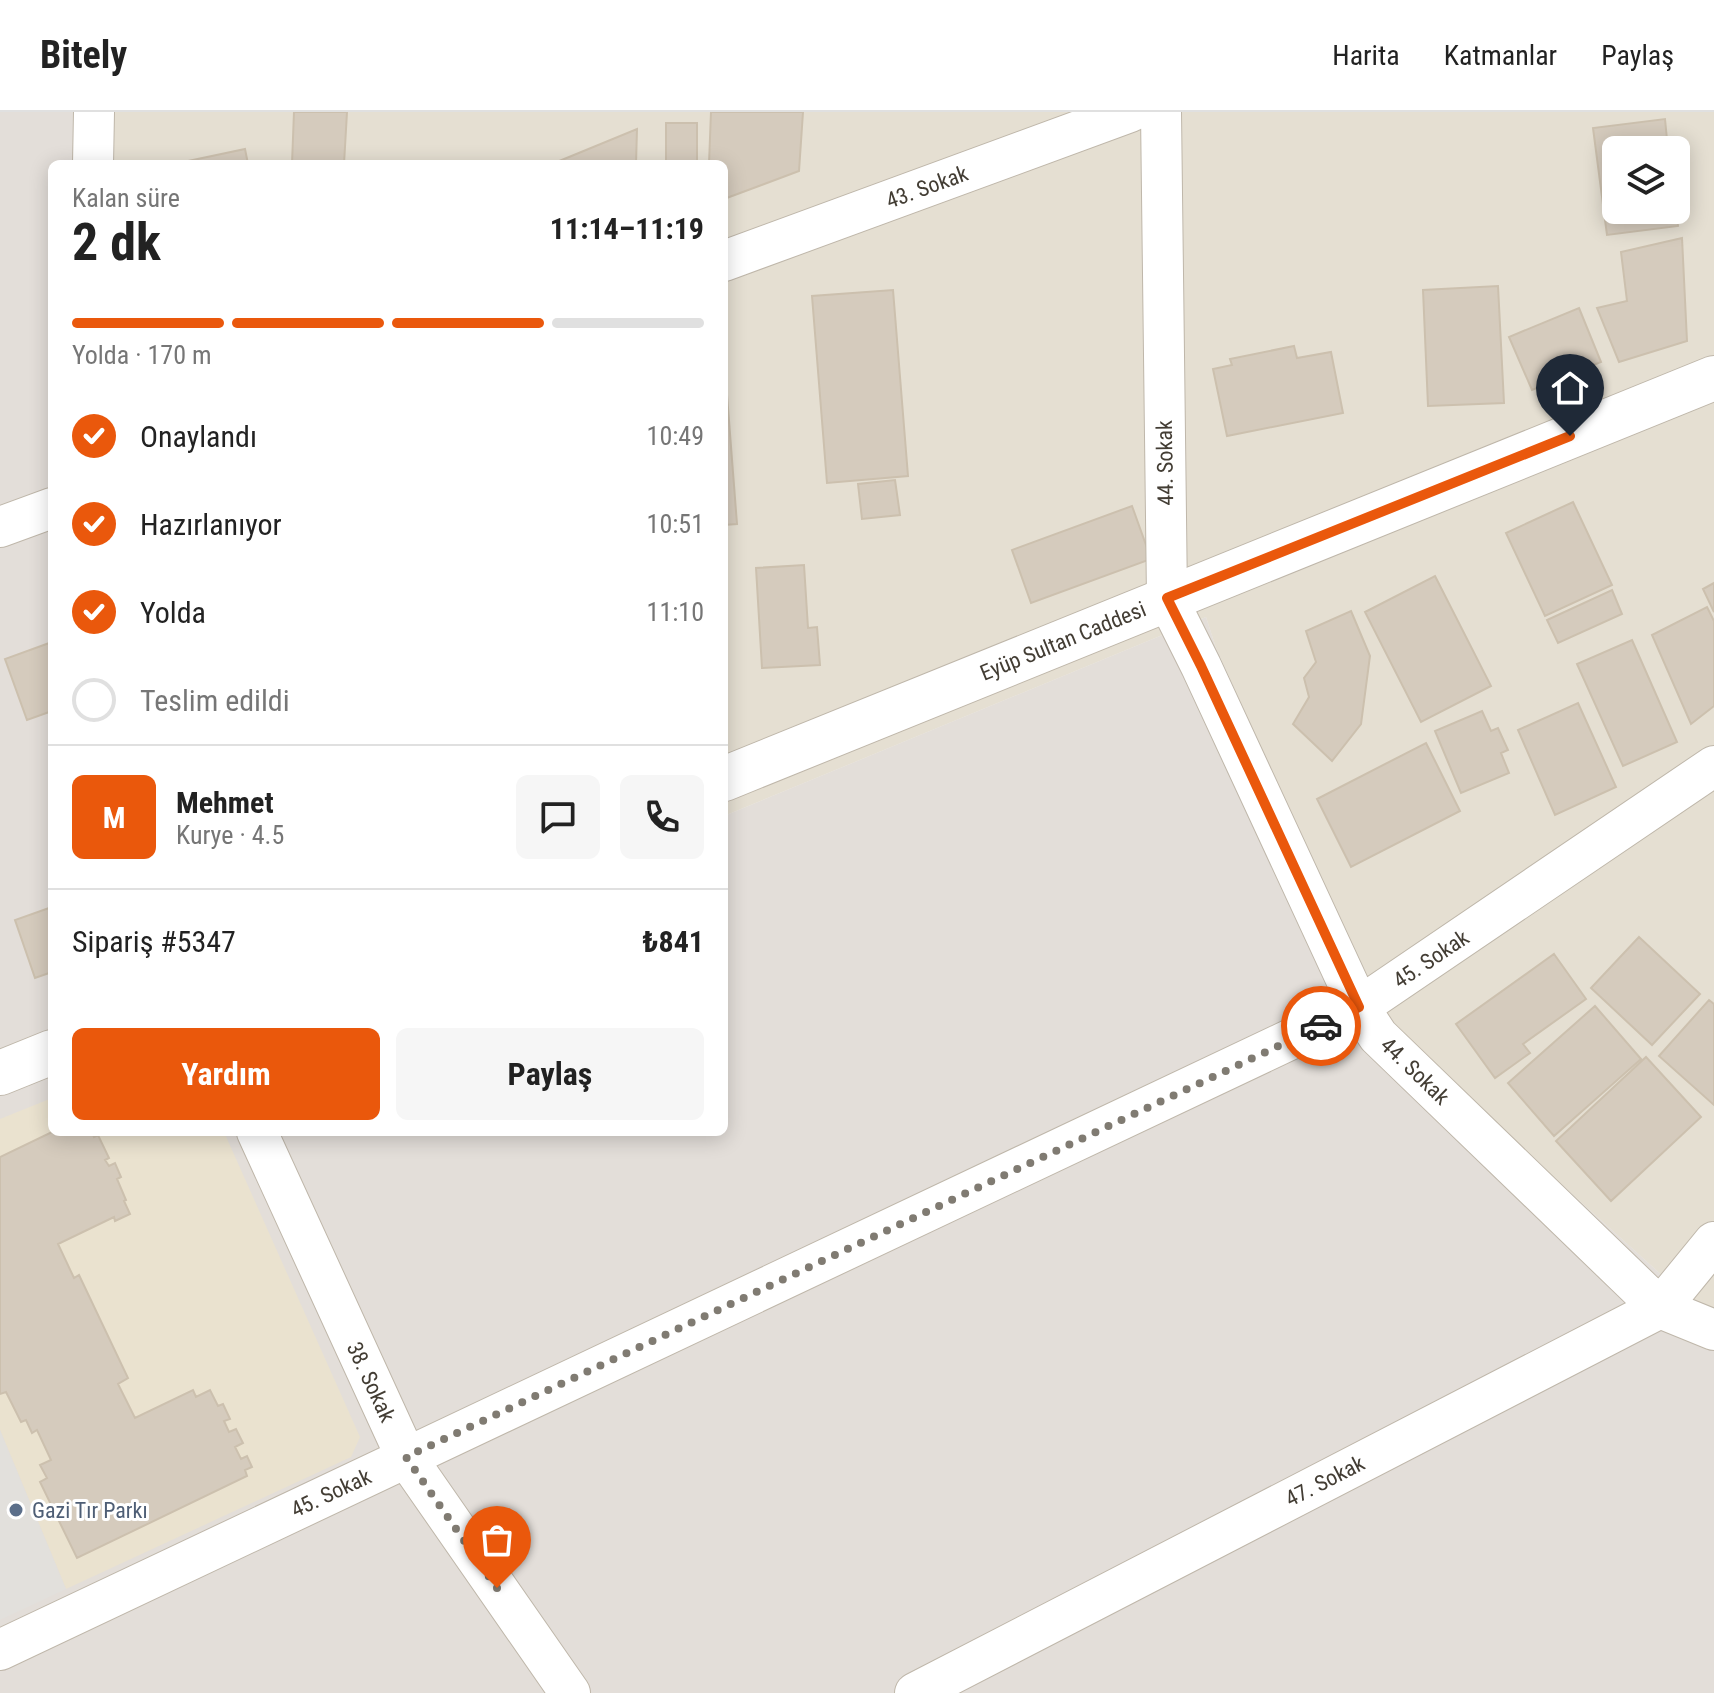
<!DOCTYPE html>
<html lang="tr">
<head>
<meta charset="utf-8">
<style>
  body { margin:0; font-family:"Roboto Condensed",sans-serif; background:#f6f6f6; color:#222; height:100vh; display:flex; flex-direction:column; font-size:30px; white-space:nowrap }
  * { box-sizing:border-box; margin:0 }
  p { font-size:26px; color:#767676 }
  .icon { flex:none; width:44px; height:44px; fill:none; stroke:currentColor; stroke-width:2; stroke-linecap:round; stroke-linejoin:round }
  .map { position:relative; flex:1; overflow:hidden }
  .side { position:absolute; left:48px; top:48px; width:680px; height:976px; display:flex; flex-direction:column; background:#fff; border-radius:12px; box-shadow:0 4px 20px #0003 }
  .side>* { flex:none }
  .fabs { position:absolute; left:1602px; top:24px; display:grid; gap:16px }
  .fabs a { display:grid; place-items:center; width:88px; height:88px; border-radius:12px; background:#fff; box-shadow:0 4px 20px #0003; font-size:40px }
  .pin { position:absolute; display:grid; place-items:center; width:68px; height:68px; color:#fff; margin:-82px -34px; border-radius:50% 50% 50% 0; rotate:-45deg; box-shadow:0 0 8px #0007 }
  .pin .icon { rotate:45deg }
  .courier { position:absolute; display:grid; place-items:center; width:80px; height:80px; margin:-40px; border:6px solid #ea580c; border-radius:50%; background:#fff; color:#222; box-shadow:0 2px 10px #0007 }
  .overview em { font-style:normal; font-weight:700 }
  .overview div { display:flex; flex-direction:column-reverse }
  .overview { display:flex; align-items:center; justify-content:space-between; height:136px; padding:0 24px }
  h1 { font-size:52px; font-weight:700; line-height:60px }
  .bar { display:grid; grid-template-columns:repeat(4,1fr); gap:12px 8px; align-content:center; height:96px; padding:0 24px }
  .bar i { height:10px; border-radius:6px; background:#e0e0e0 }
  .bar .active { background:#ea580c }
  .bar p { grid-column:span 4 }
  .line { display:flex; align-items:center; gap:20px; padding:0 24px; border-top:2px solid #e0e0e0 }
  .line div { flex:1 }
  .round { display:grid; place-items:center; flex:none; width:84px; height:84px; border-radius:12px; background:#f6f6f6 }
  ol { padding:0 24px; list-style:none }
  li { display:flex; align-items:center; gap:24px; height:88px }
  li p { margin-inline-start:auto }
  li .icon { padding:8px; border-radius:50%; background:#ea580c; color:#fff; stroke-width:4 }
  li:last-child { color:#767676 }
  li i { width:44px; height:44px; border:4px solid #e0e0e0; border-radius:50% }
  .cta { display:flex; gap:16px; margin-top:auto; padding:16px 24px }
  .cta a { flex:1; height:92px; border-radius:12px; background:#ea580c; color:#fff; font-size:32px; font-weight:700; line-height:92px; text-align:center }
  .cta a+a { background:#f6f6f6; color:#222 }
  header { display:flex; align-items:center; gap:48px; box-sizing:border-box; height:112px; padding:0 40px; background:#fff; border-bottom:2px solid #e0e0e0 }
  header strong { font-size:38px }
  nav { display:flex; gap:44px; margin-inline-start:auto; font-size:28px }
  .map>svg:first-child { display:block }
  .residential { fill:#e5dfd2; fill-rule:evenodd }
  .industrial { fill:#e3ded9 }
  .education { fill:#eae2cf }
  .parking { fill:#e2e0dc }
  .building { fill:#d5cbbd; stroke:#ccc0ae; stroke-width:2 }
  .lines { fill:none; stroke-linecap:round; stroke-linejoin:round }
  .minor-casing { stroke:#bfb7aa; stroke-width:42 }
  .tertiary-casing { stroke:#bfb7aa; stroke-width:46 }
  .minor { stroke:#fff; stroke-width:40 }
  .tertiary { stroke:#fff; stroke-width:44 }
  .done { stroke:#807b72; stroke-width:8; stroke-dasharray:0 14.4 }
  .route { stroke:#ea580c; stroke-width:10 }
  .service-dot { fill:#5c6f8a; stroke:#fff; stroke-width:3 }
  .labels { text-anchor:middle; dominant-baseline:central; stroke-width:6; stroke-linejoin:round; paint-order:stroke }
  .street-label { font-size:22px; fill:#433d34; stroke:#fff }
  .service-label { font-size:22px; fill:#4e5e75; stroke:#fff; text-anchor:start }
</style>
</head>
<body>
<header>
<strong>Bitely</strong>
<nav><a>Harita</a><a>Katmanlar</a><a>Paylaş</a></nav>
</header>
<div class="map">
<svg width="1714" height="1581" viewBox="0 0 1714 1581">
  <rect width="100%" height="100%" fill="#f1ede4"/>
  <path class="residential" d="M106 0H1714V1198L1686 1185 1387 915 1216 536 1206 505 724 704V52H100ZM1616 38H1676V98H1616Z"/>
  <path class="industrial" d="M0 0H106L100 52H52V1020H724V704L1206 505 1216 536 1387 915 1686 1185 1714 1198V1581H0Z"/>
  <path class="education" d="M52 986V1020H224L360 1325 351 1345 66 1477 0 1318V1007Z"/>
  <path class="parking" d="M0 1318 66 1477 0 1508Z"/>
  <path class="building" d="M294 0H347L344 52H292Z
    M711 0H803L799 59 724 87V52H709Z
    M1665 7 1668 38H1616V98H1676L1678 114 1607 123 1593 16Z
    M666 11H697V52H666Z
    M637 17 636 52H552Z
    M245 37 248 52H174Z
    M1682 126 1687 229 1619 250 1597 196 1627 189 1621 140Z
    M1498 174 1504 291 1428 294 1423 178Z
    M893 178 908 364 827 371 812 184Z
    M1579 196 1601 250 1532 278 1509 225Z
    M1294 234 1297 246 1331 240 1343 301 1227 324 1213 257 1232 253 1230 247Z
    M724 244 737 412 724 413Z
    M895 368 900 403 862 407 858 372Z
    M1573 390 1612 473 1545 504 1506 421Z
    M1132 394 1151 447 1031 491 1012 438Z
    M804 453 808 516 817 515 820 553 762 556 756 456Z
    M1435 464 1491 574 1421 610 1365 500Z
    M1714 471V500L1703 477Z
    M1612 478 1622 502 1558 531 1547 508Z
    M1707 495 1714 509V594L1691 612 1652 523Z
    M1351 499 1370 544 1361 612 1332 649 1293 612 1309 585 1304 566 1316 550 1306 519Z
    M1632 528 1677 630 1623 654 1577 552Z
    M52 530V599L27 608 5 547Z
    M1578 591 1616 675 1555 703 1518 618Z
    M1482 599 1491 619 1498 616 1508 638 1501 641 1509 661 1461 681 1435 619Z
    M1426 631 1460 699 1351 755 1317 687Z
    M52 795V860L35 866 15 808Z
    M1639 825 1700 882 1652 933 1591 876Z
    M1554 842 1586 887 1523 932 1530 941 1495 966 1456 912Z
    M1709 888 1714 892V993L1659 944Z
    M1595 894 1641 947 1554 1024 1508 971Z
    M1646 945 1701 1005 1611 1089 1556 1029Z
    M52 1020H92L94 1025 98 1023 109 1046 105 1048 109 1054 115 1051 121 1065 117 1067 126 1088 124 1089 130 1102 115 1109 114 1105 58 1132 74 1166 79 1163 128 1266 118 1272 135 1306 193 1278 196 1285 210 1278 218 1294 223 1292 230 1307 224 1309 229 1320 236 1317 243 1331 235 1335 241 1347 247 1344 252 1355 245 1358 247 1364 77 1446 40 1370 47 1366 40 1353 51 1348 37 1318 32 1321 26 1308 21 1310 6 1280 0 1282V1045Z"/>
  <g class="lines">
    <defs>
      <path id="minor" d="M1161 0 1167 486 1201 554 1359 895 1378 924 1660 1196 1714 1218
        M93 52 94 0
        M724 149 1130 0
        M0 415 52 396
        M257 1020 406 1345 570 1581
        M0 1538 1359 895 1714 654
        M915 1581 1660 1196 1714 1130"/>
      <path id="tertiary" d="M724 667 1714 266
        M0 961 52 940"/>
    </defs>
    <use href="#minor" class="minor-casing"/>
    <use href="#tertiary" class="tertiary-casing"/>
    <use href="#minor" class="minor"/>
    <use href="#tertiary" class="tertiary"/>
  </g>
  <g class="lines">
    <path class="done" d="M497 1476 406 1345 1321 914"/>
    <path class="route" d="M1321 914 1359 895 1201 554 1167 486 1570 324"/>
  </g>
  <circle class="service-dot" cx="16" cy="1398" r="8"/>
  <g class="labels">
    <g class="street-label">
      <text transform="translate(927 75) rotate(-20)">43. Sokak</text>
      <text transform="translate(1165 351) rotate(-91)">44. Sokak</text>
      <text transform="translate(1063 529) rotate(-22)">Eyüp Sultan Caddesi</text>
      <text transform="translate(1431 847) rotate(-34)">45. Sokak</text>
      <text transform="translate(1415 959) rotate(44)">44. Sokak</text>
      <text transform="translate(371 1270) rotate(65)">38. Sokak</text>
      <text transform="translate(1325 1369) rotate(-27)">47. Sokak</text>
      <text transform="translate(331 1381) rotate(-25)">45. Sokak</text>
    </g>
    <g class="service-label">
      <text x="32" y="1398">Gazi Tır Parkı</text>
    </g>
  </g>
</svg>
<div class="fabs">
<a><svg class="icon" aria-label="layers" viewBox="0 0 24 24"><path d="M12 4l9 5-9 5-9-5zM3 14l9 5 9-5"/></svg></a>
</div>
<div class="pin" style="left:497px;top:1476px;background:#ea580c"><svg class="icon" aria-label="bag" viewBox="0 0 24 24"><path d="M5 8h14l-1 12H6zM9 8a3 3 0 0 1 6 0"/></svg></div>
<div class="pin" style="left:1570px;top:324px;background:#1f2937"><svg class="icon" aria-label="home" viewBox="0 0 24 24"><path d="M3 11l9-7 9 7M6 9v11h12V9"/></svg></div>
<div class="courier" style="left:1321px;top:914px"><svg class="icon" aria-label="car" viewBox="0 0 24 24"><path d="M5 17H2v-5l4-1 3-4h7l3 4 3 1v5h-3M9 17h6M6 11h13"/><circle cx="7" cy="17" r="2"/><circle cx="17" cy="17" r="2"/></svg></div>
<section class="side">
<div class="overview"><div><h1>2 dk</h1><p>Kalan süre</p></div><em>11:14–11:19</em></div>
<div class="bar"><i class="active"></i><i class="active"></i><i class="active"></i><i></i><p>Yolda · 170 m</p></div>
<ol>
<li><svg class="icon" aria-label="check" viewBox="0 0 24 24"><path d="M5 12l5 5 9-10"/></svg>Onaylandı<p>10:49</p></li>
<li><svg class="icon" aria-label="check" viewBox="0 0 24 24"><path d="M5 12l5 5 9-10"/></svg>Hazırlanıyor<p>10:51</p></li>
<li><svg class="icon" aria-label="check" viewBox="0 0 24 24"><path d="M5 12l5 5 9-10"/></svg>Yolda<p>11:10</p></li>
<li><i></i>Teslim edildi</li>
</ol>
<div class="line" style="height:144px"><b class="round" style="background:#ea580c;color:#fff">M</b><div><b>Mehmet</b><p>Kurye · 4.5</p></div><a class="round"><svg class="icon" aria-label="chat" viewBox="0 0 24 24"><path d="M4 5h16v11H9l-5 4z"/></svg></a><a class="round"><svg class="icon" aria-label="phone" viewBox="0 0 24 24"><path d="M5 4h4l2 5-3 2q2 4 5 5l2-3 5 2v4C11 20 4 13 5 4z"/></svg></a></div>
<div class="line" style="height:104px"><div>Sipariş #5347</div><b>₺841</b></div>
<div class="cta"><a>Yardım</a><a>Paylaş</a></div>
</section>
</div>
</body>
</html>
